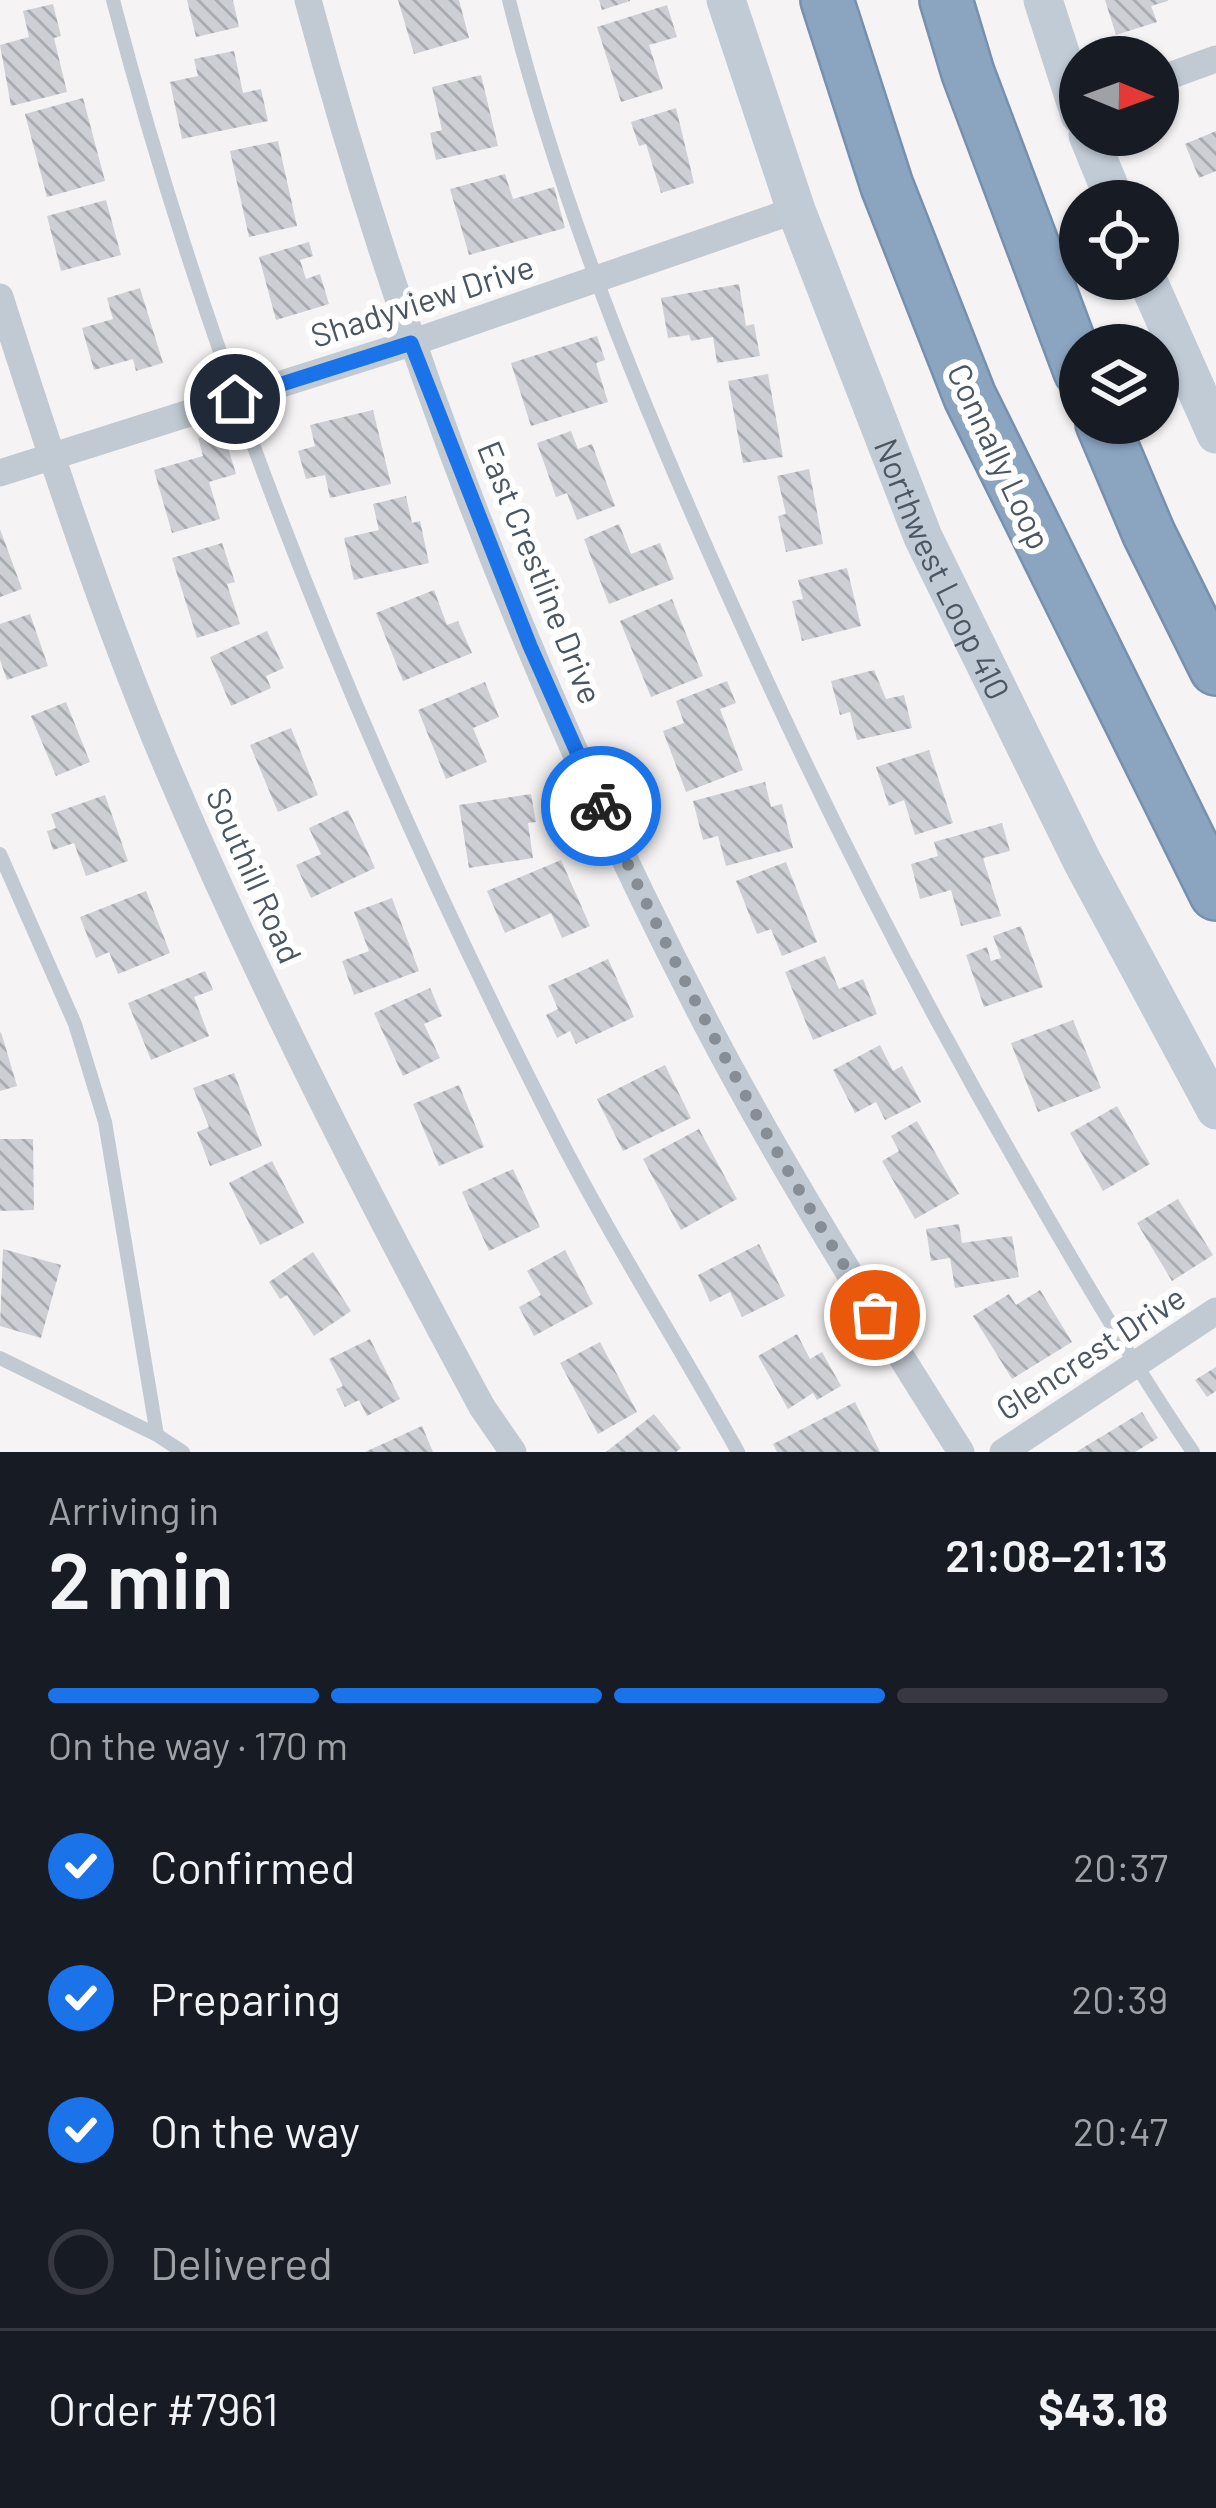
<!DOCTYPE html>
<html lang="en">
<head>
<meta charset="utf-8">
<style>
  body { margin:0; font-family:Barlow,sans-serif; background:#20242c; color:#f1f3f6; height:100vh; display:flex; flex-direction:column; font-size:45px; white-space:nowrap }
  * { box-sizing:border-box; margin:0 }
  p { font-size:39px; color:#9ea1a6 }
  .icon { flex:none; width:66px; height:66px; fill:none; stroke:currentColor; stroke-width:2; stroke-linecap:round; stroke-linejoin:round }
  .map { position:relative; height:1452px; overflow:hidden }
  .side { display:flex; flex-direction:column; background:#171b24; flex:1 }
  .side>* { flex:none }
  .needle { width:78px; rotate:91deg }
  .buttons { position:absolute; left:1059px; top:36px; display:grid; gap:24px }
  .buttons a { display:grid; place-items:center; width:120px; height:120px; border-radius:50%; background:#171b24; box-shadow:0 3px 9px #0004; font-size:60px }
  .pin { position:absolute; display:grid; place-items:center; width:102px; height:102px; color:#fff; margin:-51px; border:6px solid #fff; border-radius:50%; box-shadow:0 3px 12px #0007 }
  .courier { position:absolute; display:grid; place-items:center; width:120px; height:120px; margin:-60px; border:9px solid #1a73e8; border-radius:50%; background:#fff; color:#222; box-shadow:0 3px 15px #0007 }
  .head em { font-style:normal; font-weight:600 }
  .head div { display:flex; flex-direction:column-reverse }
  .head { display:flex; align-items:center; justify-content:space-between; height:204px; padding:0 48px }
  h1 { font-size:78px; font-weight:600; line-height:90px }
  .bar { display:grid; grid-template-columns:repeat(4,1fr); gap:18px 12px; align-content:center; height:144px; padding:0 48px }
  .bar i { height:15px; border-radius:9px; background:#363941 }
  .bar .on { background:#1a73e8 }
  .bar p { grid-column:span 4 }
  .line { display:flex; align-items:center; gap:30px; padding:0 48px; border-top:3px solid #363941 }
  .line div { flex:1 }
  ol { padding:0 48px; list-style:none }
  li { display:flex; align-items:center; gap:36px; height:132px }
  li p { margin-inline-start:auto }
  li .icon { padding:12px; border-radius:50%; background:#1a73e8; color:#fff; stroke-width:4 }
  li:last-child { color:#9ea1a6 }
  li i { width:66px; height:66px; border:6px solid #363941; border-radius:50% }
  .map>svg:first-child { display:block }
  .building { fill:url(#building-back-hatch) }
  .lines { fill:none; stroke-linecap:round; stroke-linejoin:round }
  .motorway-casing { stroke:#7690ad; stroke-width:56 }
  .service { stroke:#c1cad2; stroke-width:14 }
  .minor { stroke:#c1cad2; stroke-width:27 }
  .secondary { stroke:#c1cbd6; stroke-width:39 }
  .motorway { stroke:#8ba5c1; stroke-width:51 }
  .done { stroke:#868d94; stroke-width:12; stroke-dasharray:0 21.6 }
  .route { stroke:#1a73e8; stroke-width:15 }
  .labels { text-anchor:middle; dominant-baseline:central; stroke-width:12; stroke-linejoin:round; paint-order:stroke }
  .street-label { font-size:33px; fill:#4a5661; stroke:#fff }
</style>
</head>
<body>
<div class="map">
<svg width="1216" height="1452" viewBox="0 0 1216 1452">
  <defs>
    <pattern id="building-back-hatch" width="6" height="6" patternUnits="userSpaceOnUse" patternTransform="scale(3)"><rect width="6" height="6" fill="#cdcfd5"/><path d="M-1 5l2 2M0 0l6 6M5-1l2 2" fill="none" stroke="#a8abb0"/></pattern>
  </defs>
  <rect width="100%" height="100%" fill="#f5f3f3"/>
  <path class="building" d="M187 0H233L239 27 196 37Z
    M398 0H459L469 38 414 54Z
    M599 0H630V1L602 10Z
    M1105 0H1168V1L1151 6 1157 22 1116 35Z
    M53 4 61 36 54 38 67 92 11 106 0 45 29 37 23 11Z
    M667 5 677 37 649 45 663 89 621 102 597 27Z
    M234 51 243 93 261 89 268 121 182 139 170 82 198 76 194 59Z
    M481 75 498 146 436 160 430 133 442 130 432 87Z
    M83 98 105 181 47 197 25 114Z
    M676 108 694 183 661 193 646 144 639 146 631 122Z
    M1216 131V171L1199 178 1185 144Z
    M278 141 297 226 249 237 230 151Z
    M505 174 513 199 554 187 565 228 469 255 450 189Z
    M106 200 121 255 61 271 47 216Z
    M309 242 313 256 300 260 306 279 320 274 329 304 276 320 259 257Z
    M739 284 746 326 754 324 760 356 717 363 713 337 691 341 689 335 668 338 661 298Z
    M140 288 163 363 136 371 133 359 94 370 82 328 113 319 107 298Z
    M597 336 605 360 596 363 608 402 531 426 511 363Z
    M768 374 783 457 743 463 728 381Z
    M373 410 391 484 330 498 325 475 306 479 298 451 315 446 310 425Z
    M223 431 236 474 209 482 220 519 172 533 154 470 203 456 198 438Z
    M571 431 578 449 592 444 615 506 577 520 567 493 556 497 537 443Z
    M809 469 823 544 786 552 778 516 786 514 777 476Z
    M406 496 412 523 420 521 429 563 354 580 344 538 379 530 373 504Z
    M619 524 631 554 660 543 674 579 609 604 584 539Z
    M0 529 22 589 0 597Z
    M222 543 235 582 227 584 240 624 197 638 172 558Z
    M847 568 861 626 802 641 792 601 803 599 798 580Z
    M434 590 447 625 458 621 472 653 403 681 376 613Z
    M672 599 703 676 651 697 620 621Z
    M30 614 48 666 7 680 0 660V624Z
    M267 631 284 668 266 676 271 688 231 706 210 657Z
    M874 670 886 699 904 695 912 728 857 740 850 712 840 715 831 681Z
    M727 681 736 703 720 709 743 770 686 792 663 731 684 723 676 701Z
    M485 682 499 717 473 728 487 762 446 779 418 710Z
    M66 702 90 762 56 776 31 716Z
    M291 728 318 795 278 812 250 745Z
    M929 750 953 823 915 835 904 800 889 806 876 767Z
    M765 782 771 807 782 804 793 848 726 866 718 836 703 840 693 801Z
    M531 794 536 822 528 823 533 858 469 868 459 805Z
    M105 795 128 861 86 876 74 843 53 850 47 831 56 828 51 814Z
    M348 810 375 868 311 898 296 865 321 854 309 828Z
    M1002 823 1010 851 983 858 1001 916 961 926 951 890 920 899 911 864 938 856 934 842Z
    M561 860 590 926 562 938 551 913 505 933 487 891Z
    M786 862 817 942 782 956 771 929 757 934 736 881Z
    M146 891 170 953 118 974 109 952 96 958 80 917Z
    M392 898 419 971 354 995 342 961 369 951 354 912Z
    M1021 926 1043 987 984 1007 966 955 987 947 991 961 1001 958 993 936Z
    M825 956 839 989 863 979 877 1014 813 1040 785 972Z
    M608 959 634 1017 576 1044 570 1031 557 1038 546 1015 558 1009 548 986Z
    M205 971 213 990 194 997 209 1036 151 1060 128 1003Z
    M430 988 442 1016 424 1024 440 1058 403 1076 374 1013Z
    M1073 1020 1101 1088 1038 1112 1011 1043Z
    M1 1032 17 1086 0 1091V1033Z
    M880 1045 893 1071 902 1066 921 1102 885 1120 876 1102 855 1113 833 1070Z
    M665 1065 691 1118 623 1151 597 1099Z
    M234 1073 262 1146 210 1166 197 1132 209 1127 193 1088Z
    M459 1085 484 1147 439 1166 413 1104Z
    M1117 1106 1150 1164 1103 1191 1070 1133Z
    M917 1121 959 1194 915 1219 882 1161 899 1151 891 1136Z
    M699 1129 737 1199 681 1230 643 1159Z
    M0 1139H33L34 1210 0 1211Z
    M272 1161 304 1223 260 1245 229 1183Z
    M513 1169 540 1227 489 1251 462 1192Z
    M1178 1199 1213 1255 1172 1281 1137 1223Z
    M959 1224 962 1243 1012 1236 1019 1277 955 1288 950 1258 931 1261 926 1229Z
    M759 1244 785 1296 742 1317 730 1292 710 1302 698 1275Z
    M3 1249 61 1265 41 1338 0 1326Z
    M565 1250 593 1304 534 1336 519 1307 541 1295 527 1271Z
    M313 1252 351 1311 314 1336 287 1295 280 1299 269 1282Z
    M1040 1290 1072 1342 1012 1379 973 1316 1009 1294 1016 1305Z
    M797 1334 810 1359 822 1352 841 1386 817 1400 813 1393 788 1409 758 1356Z
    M370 1339 400 1399 367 1416 359 1400 345 1407 336 1389 343 1386 329 1359Z
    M600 1342 637 1412 598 1434 560 1363Z
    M1216 1367V1391L1207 1397 1195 1380Z
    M855 1402 880 1452H777L773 1444Z
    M1142 1412 1158 1438 1135 1452H1076Z
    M654 1414 681 1448 676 1452H606Z
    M422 1426 433 1452H365Z"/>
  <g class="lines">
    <defs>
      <path id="motorway" d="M827 0 887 186 970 397 1216 894
        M946 0 968 73 1080 371
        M1102 423 1149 534 1216 669"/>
    </defs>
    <use href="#motorway" class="motorway-casing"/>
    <path class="service" d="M113 0C215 391 371 769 555 1129 611 1239 678 1344 738 1452
      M509 0C564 220 652 429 746 635 832 825 927 1010 1032 1190 1083 1279 1135 1367 1193 1452
      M0 854 75 1024 105 1122 157 1435
      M0 1358 157 1435 183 1452"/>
    <path class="minor" d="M308 0C403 354 537 698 706 1023 783 1170 872 1311 961 1452
      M1158 80 1216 59
      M0 297C51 456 103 616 168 769 261 988 369 1198 482 1407L513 1452
      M0 473 411 343 796 210
      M1003 1452 1216 1311"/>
    <g class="secondary">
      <path id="s1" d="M726 0 796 210 923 537 1082 861 1216 1110"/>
      <path d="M1043 0 1080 115"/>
      <path d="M1088 135 1115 201"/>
      <path d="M1147 279 1216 434"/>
    </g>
    <use href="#motorway" class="motorway"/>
  </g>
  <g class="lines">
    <path class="done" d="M601 806C680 981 772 1152 875 1315"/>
    <path class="route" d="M235 399 411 343 530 646 601 806"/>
  </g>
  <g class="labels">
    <g class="street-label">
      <text transform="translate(422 300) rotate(-18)">Shadyview Drive</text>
      <text transform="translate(1000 456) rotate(65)">Connally Loop</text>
      <text stroke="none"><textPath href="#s1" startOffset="609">Northwest Loop 410</textPath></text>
      <text transform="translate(541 572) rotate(68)">East Crestline Drive</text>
      <text transform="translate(255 875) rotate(66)">Southill Road</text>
      <text transform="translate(1090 1352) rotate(-33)">Glencrest Drive</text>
    </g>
  </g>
</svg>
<div class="buttons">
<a><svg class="needle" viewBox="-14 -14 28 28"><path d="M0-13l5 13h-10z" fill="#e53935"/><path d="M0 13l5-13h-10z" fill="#9ea1a6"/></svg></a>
<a><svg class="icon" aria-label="locate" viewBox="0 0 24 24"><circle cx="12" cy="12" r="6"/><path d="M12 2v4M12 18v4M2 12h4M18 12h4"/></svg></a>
<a><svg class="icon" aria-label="layers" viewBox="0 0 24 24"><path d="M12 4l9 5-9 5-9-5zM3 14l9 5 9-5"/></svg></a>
</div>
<div class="pin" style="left:875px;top:1315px;background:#ea580c"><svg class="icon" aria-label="bag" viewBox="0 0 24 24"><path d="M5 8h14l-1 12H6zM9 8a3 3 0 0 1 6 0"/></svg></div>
<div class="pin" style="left:235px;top:399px;background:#1f2937"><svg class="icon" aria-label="home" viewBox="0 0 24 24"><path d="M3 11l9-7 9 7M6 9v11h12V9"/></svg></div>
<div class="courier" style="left:601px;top:806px"><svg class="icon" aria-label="bike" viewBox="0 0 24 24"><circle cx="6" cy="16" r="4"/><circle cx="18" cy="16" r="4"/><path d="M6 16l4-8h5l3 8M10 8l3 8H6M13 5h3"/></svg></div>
</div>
<section class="side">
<div class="head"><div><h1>2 min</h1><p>Arriving in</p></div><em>21:08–21:13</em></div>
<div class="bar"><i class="on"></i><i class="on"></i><i class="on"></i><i></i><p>On the way · 170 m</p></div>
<ol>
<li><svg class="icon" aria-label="check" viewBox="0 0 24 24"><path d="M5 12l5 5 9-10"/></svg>Confirmed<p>20:37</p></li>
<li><svg class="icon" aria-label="check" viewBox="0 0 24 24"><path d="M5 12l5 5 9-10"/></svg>Preparing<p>20:39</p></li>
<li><svg class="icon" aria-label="check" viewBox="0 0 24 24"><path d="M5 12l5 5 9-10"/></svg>On the way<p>20:47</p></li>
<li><i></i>Delivered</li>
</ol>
<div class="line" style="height:156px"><div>Order #7961</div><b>$43.18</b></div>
</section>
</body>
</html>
